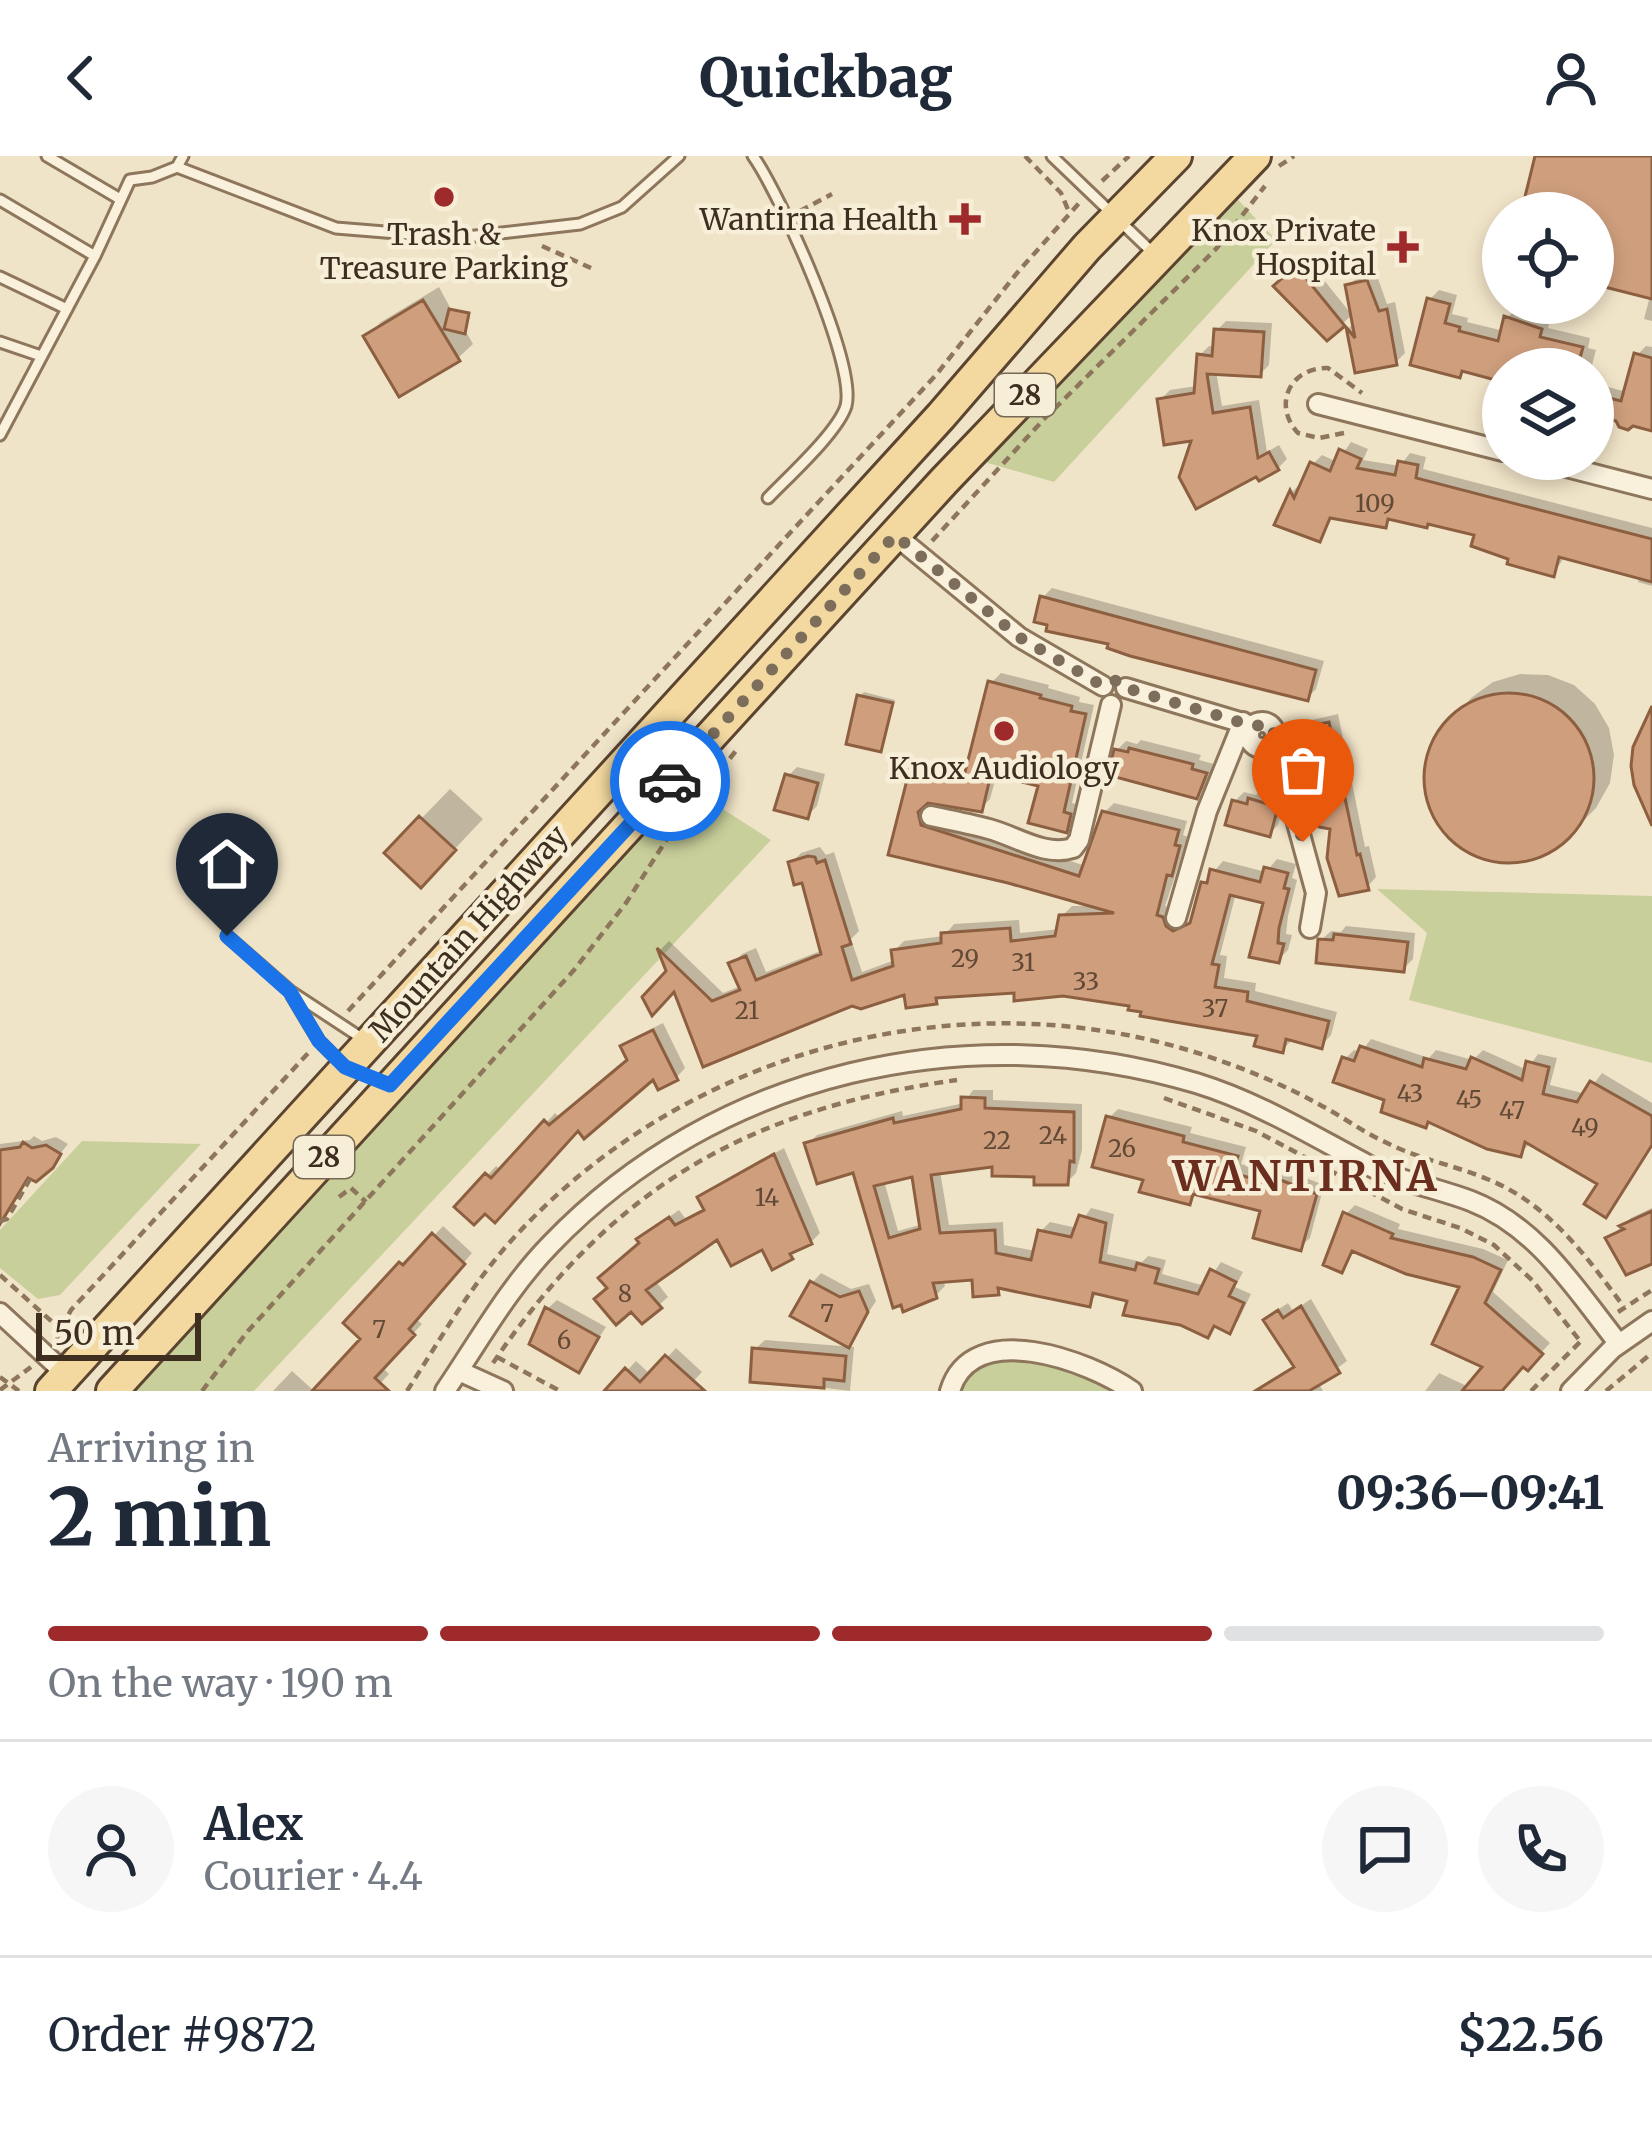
<!DOCTYPE html>
<html lang="en">
<head>
<meta charset="utf-8">
<style>
  body { margin:0; font-family:Merriweather,serif; background:#f6f6f7; color:#1f2937; height:100vh; display:flex; flex-direction:column; font-size:45px; white-space:nowrap }
  * { box-sizing:border-box; margin:0 }
  p { font-size:39px; color:#747a83 }
  .icon { flex:none; width:66px; height:66px; fill:none; stroke:currentColor; stroke-width:2; stroke-linecap:round; stroke-linejoin:round }
  .map { position:relative; height:1235px; overflow:hidden }
  .panel { display:flex; flex-direction:column; background:#fff; flex:1 }
  .panel>* { flex:none }
  .tools { position:absolute; left:1482px; top:36px; display:grid; gap:24px }
  .tools a { display:grid; place-items:center; width:132px; height:132px; border-radius:50%; background:#fff; box-shadow:0 6px 18px #0003; font-size:60px }
  .scale { position:absolute; left:36px; bottom:30px; width:165px; box-sizing:border-box; padding-left:12px; border:6px solid #3d2e20; border-top:0; font-size:33px; line-height:42px; white-space:nowrap; color:#3d2e20; -webkit-text-stroke:9px #f7eed8; paint-order:stroke }
  .pin { position:absolute; display:grid; place-items:center; width:102px; height:102px; color:#fff; margin:-123px -51px; border-radius:50% 50% 50% 0; rotate:-45deg; box-shadow:0 0 12px #0007 }
  .pin .icon { rotate:45deg }
  .courier { position:absolute; display:grid; place-items:center; width:120px; height:120px; margin:-60px; border:9px solid #1a73e8; border-radius:50%; background:#fff; color:#222; box-shadow:0 3px 15px #0007 }
  .headline em { font-style:normal; font-weight:800 }
  .headline div { display:flex; flex-direction:column-reverse }
  .headline { display:flex; align-items:center; justify-content:space-between; height:204px; padding:0 48px }
  h1 { font-size:78px; font-weight:800; line-height:90px }
  .bar { display:grid; grid-template-columns:repeat(4,1fr); gap:18px 12px; align-content:center; height:144px; padding:0 48px }
  .bar i { height:15px; border-radius:9px; background:#e0e1e3 }
  .bar .selected { background:#9e2a2b }
  .bar p { grid-column:span 4 }
  .line { display:flex; align-items:center; gap:30px; padding:0 48px; border-top:3px solid #e0e1e3 }
  .line div { flex:1 }
  .round { display:grid; place-items:center; flex:none; width:126px; height:126px; border-radius:63px; background:#f6f6f7 }
  header { display:flex; justify-content:space-between; align-items:center; height:156px; padding:0 48px; background:#fff; font-size:54px; font-weight:800 }
  .map>svg:first-child { display:block }
  .green { fill:#c9cf9b }
  .shadow { fill:#0003; fill-rule:evenodd }
  .building { fill:#cf9f7d; stroke:#8d5f41; stroke-width:3; fill-rule:evenodd }
  .lines { fill:none; stroke-linecap:round; stroke-linejoin:round }
  .service-casing { stroke:#8d765c; stroke-width:15 }
  .minor-casing { stroke:#8d765c; stroke-width:24 }
  .primary-casing { stroke:#5b4430; stroke-width:36 }
  .path { stroke:#8d765c; stroke-width:4.5; stroke-dasharray:9 6; stroke-linecap:butt }
  .service { stroke:#faf1dc; stroke-width:9 }
  .minor { stroke:#faf1dc; stroke-width:18 }
  .primary { stroke:#f3d9a0; stroke-width:30 }
  .done { stroke:#7c6e5b; stroke-width:12; stroke-dasharray:0 21.6 }
  .route { stroke:#1a73e8; stroke-width:15 }
  .poi-dot { fill:#9e2a2b; stroke:#f7eed8; stroke-width:4.5 }
  .labels { text-anchor:middle; dominant-baseline:central; stroke-width:9; stroke-linejoin:round; paint-order:stroke }
  .number-label { font-size:24px; fill:#624a37 }
  .shield { fill:#f7eed8; stroke:#756857; stroke-width:3 }
  .shield-label { font-size:27px; font-weight:bold; fill:#3d2e20 }
  .poi-label { font-size:30px; fill:#3d2e20; stroke:#f7eed8; text-anchor:end }
  .street-label { font-size:30px; fill:#3d2e20; stroke:#f7eed8 }
  .district-label { font-size:42px; font-weight:bold; letter-spacing:3px; fill:#6b2e1e; stroke:#f7eed8 }
</style>
</head>
<body>
<header><svg class="icon" aria-label="back" viewBox="0 0 24 24"><path d="M15 5l-7 7 7 7"/></svg>Quickbag<svg class="icon" aria-label="person" viewBox="0 0 24 24"><circle cx="12" cy="8" r="4"/><path d="M4 21q1-7 8-7t8 7"/></svg></header>
<div class="map">
<svg width="1652" height="1235" viewBox="0 0 1652 1235">
  <rect width="100%" height="100%" fill="#f0e4c8"/>
  <path class="green" d="M1225 30 1276 84 1054 326 967 301Z
    M673 621 771 684 254 1235H112Z
    M1377 733 1652 740V907L1409 844 1427 777Z
    M82 985 201 988 60 1139 38 1143 0 1112V1074Z
    M1025 1196 1132 1235H950L964 1209Z"/>
  <path class="shadow" d="M1538 0H1652V165L1644 163 1650 140 1593 125V57H1524Z
    M1307 103 1352 159 1327 181 1286 121Z
    M1376 117 1387 148 1395 146 1405 197 1396 206 1357 213 1349 172 1355 166 1348 130 1358 121Z
    M439 131 453 157 470 161 465 174 473 188 458 202 366 181 381 166Z
    M1439 134 1457 139 1452 158 1468 162 1467 166 1504 175 1507 162 1516 153 1550 164 1548 172 1590 182 1588 192 1596 194 1591 213H1503V223L1465 213 1459 218 1430 143Z
    M1226 165 1272 167 1269 209 1260 218 1216 215 1222 250 1259 244 1267 296 1279 289 1287 303 1278 312 1195 281 1160 244 1170 234 1197 230 1200 199 1209 190 1216 191 1217 174Z
    M1646 190 1652 191V254L1618 263 1593 256V227L1627 236 1637 199Z
    M1351 286 1368 293 1363 304 1400 310 1410 297 1426 301 1423 313 1652 372V430L1638 426 1640 420 1565 400 1554 417 1512 401 1477 376 1393 361 1385 369 1334 360 1319 382 1278 368 1293 335 1300 328 1302 331 1313 308 1322 299 1337 306Z
    M1052 432 1324 505 1316 533 1307 542 1112 485 1043 441Z
    M1001 517 1049 529 1048 532 1080 541 1079 546 1094 549 1072 647 1079 649 1076 664 1066 674 1041 628 997 617 990 643 980 653 926 644 930 660 1086 710 1104 657 1114 647 1187 665 1183 679 1188 681 1165 750 1172 752 1175 761 1185 767 1194 763 1204 727 1223 705 1266 716 1277 703 1296 708 1292 722 1297 724 1288 760 1286 778 1292 779 1288 794 1278 804 1267 745 1236 737 1220 799 1227 800 1224 822 1256 827 1255 835 1337 856 1331 879 1322 889 1294 882 1282 894 1260 877 1132 847 1016 834 941 839 935 845 907 835 852 847 705 907 661 793 669 785 723 837 741 830 732 808 742 798 756 792 766 816 823 794 804 723 791 707 801 697 820 691 826 699 834 696 859 775 851 783 862 816 895 804 894 795 904 785 944 780 954 768 1019 764 1020 777 1060 773 1062 760 1072 750H1093L891 696 912 614 922 604 969 614 991 527Z
    M1520 518 1548 519 1574 529 1595 548 1609 572 1614 599 1610 627 1596 652 1575 673 1554 692 1529 703 1502 705 1476 698 1453 684 1437 663 1427 638V612L1434 586 1471 542 1493 526Z
    M864 536 895 544 880 593 860 540Z
    M1338 558 1365 691 1369 690 1376 721 1367 731 1333 671 1302 574 1312 564Z
    M1141 584 1201 599 1199 604 1214 608 1206 630 1197 639 1117 594 1126 585 1137 588Z
    M797 611 825 618 817 650 807 660 788 620Z
    M450 633 483 663 450 698 388 697Z
    M1260 635 1285 642 1278 669 1269 678 1235 645 1244 636 1256 639Z
    M1346 770 1415 777 1413 803 1403 813 1321 784 1331 775 1341 776Z
    M663 867 685 912 676 922 654 919 578 971 485 1054 458 1051 496 1010 502 1015 555 957 560 962 630 903 624 891 633 882Z
    M1371 883 1429 902 1436 894 1473 904 1483 894 1527 914 1538 898 1557 902 1550 929 1586 938 1602 917 1652 947V989L1605 1058 1601 1027 1531 986 1520 998 1387 942 1345 903 1354 894 1361 896Z
    M973 934H993V944L1082 948V994L1076 1017 1067 1026 995 1007 940 1015 949 1069 1003 1066 1004 1089 1036 1095 1041 1075 1050 1066 1077 1072 1091 1052 1114 1058 1107 1098 1142 1106 1148 1100 1166 1104 1162 1118 1205 1130 1221 1106 1243 1116 1235 1131 1251 1138 1238 1165 1229 1174 1217 1169 1208 1178 1131 1142 1098 1136 1089 1148 1003 1130 997 1136 975 1121 943 1123 945 1130 936 1139 905 1152 855 1014 808 988 817 979 902 955 903 960 964 947ZM914 1017 923 1068 898 1075 884 1025Z
    M1118 953 1192 971 1190 977 1246 991 1241 1008 1277 1018 1281 1013 1288 1015 1324 1029 1310 1082 1300 1091 1264 1053 1199 1036 1189 1046 1146 1022 1109 962Z
    M34 980 42 985 56 981 68 988 51 1009 30 1019 3 1059 0 988 30 984Z
    M784 992 820 1077 811 1086 774 1110 763 1090 718 1080 655 1124 668 1141 642 1164 610 1131 649 1075 679 1054 685 1062 706 1051 701 1041 710 1033Z
    M1355 1049 1400 1068 1398 1073 1483 1093 1508 1104 1493 1136 1550 1187 1528 1211 1524 1207 1500 1235H1425L1439 1217 1469 1231 1487 1210 1463 1129 1356 1093 1341 1114 1346 1058Z
    M1652 1052V1104L1609 1082 1631 1062Z
    M443 1070 472 1097 416 1163 422 1168 382 1211 389 1218 373 1235 364 1182 347 1167 401 1108 410 1099 414 1101Z
    M821 1117 851 1133 869 1128 876 1145 848 1188 812 1127Z
    M1311 1143 1347 1205 1318 1226 1323 1235H1276L1271 1228 1297 1209 1276 1155 1288 1147 1293 1155Z
    M557 1144 606 1171 579 1213 547 1153Z
    M765 1184 854 1191 850 1235 753 1223 755 1193Z
    M676 1192 702 1216 687 1232H611L636 1205 651 1219Z
    M292 1215 314 1235H273Z"/>
  <path class="building" d="M1535 0H1652V143L1593 128V57H1521Z
    M1296 110 1345 170 1327 185 1273 130Z
    M1367 124 1379 155 1387 153 1397 209 1355 217 1346 171 1355 182 1345 129Z
    M1427 142 1450 148 1445 167 1460 171 1459 175 1498 185 1504 160 1542 173 1540 181 1583 191 1577 213H1503V226L1462 215 1460 222 1410 209Z
    M423 144 460 205 399 241 363 180Z
    M449 153 469 157 465 178 444 173Z
    M1214 173 1264 176 1261 221 1207 218 1213 257 1250 251 1258 302 1269 296 1279 314 1259 325 1256 321 1196 353 1179 321 1191 285 1164 289 1157 243 1194 237 1197 198 1212 200Z
    M1634 197 1652 202V275L1633 270 1628 274 1619 271 1616 265 1595 260 1601 240 1621 245Z
    M1339 293 1361 303 1357 312 1395 319 1398 305 1418 309 1416 322 1652 383V426L1559 401 1554 421 1507 408 1508 403 1471 390 1474 379 1428 368 1427 372 1388 363 1386 372 1330 362 1320 386 1274 369 1290 334 1294 342 1310 306 1330 315Z
    M1040 440 1316 514 1308 545 1130 500 1107 492 1108 488 1046 475 1047 469 1034 466Z
    M988 525 1041 539 1040 542 1072 550 1071 555 1086 558 1064 656 1071 658 1067 677 1028 667 1038 630 991 618 982 656 928 647 918 656 921 669 1079 720 1102 655 1179 674 1175 689 1180 690 1172 720 1167 719 1157 759 1163 761 1166 770 1173 775 1190 767 1201 726 1207 727 1210 713 1260 726 1264 711 1288 717 1284 732 1289 733 1279 772 1278 787 1284 788 1279 807 1249 801 1263 747 1230 739 1212 808 1219 809 1215 831 1248 836 1247 845 1329 865 1322 893 1286 883 1283 897 1254 890 1257 880 1140 860 1141 856 1128 854 1129 850 1063 840 1014 845V837L936 842 937 848 906 852 904 839 861 853 852 850 703 911 674 836 652 860 642 841 666 815 657 792 712 845 740 834 728 807 746 800 756 824 821 798 802 727 794 729 788 706 808 700 815 701 817 707 825 704 851 788 842 791 852 824 893 810 891 794 941 787V777L1010 772 1011 785 1055 780 1059 759 1114 757 1008 727 888 699 910 612 963 624Z
    M1424 622a85 85 0 1 1 170 0a85 85 0 1 1-170 0Z
    M857 539 893 547 881 596 846 588Z
    M1652 550V670L1634 629 1631 610 1633 591Z
    M1329 566 1357 699 1360 698 1369 734 1339 740 1327 702 1330 673 1319 671 1299 586V573Z
    M1129 592 1193 608 1192 613 1207 617 1197 643 1108 619 1114 593 1128 596Z
    M785 618 818 627 808 663 774 654Z
    M1248 642 1278 651 1270 681 1225 669 1232 644 1247 648Z
    M419 660 456 694 421 732 384 697Z
    M1334 778 1408 786 1404 816 1316 807 1318 783 1333 784Z
    M653 874 678 924 658 934 653 924 584 983 578 975 495 1067 485 1058 474 1069 454 1051 485 1017 491 1022 544 964 549 969 627 904 620 890Z
    M1360 890 1422 911 1424 902 1466 913 1471 901 1522 924 1526 905 1549 911 1543 938 1577 946 1590 925 1652 960V989L1606 1062 1584 1048 1597 1028 1525 986 1521 1001 1487 993 1428 966 1426 972 1381 956 1384 944 1333 926 1342 901 1354 905Z
    M961 941 985 942V952L1074 956V1006L1070 1005 1068 1029H1034V1021L992 1020V1011L931 1019 940 1077 995 1074 996 1097 1031 1104 1038 1074 1071 1081 1079 1059 1106 1067 1100 1106 1135 1114 1137 1107 1159 1113 1155 1127 1198 1138 1210 1113 1236 1126 1229 1140 1244 1147 1230 1178 1214 1170 1208 1182 1180 1169 1123 1159 1127 1145 1093 1137 1090 1151 998 1132 999 1139 973 1141 972 1124 933 1127 937 1142 903 1156 901 1149 893 1152 853 1017 817 1028 804 987 893 962 894 967 961 953ZM912 1021 920 1073 889 1082 874 1030Z
    M1106 960 1184 980 1183 986 1238 1000 1233 1017 1268 1027 1269 1021 1278 1023 1317 1038 1301 1095 1253 1082 1260 1055 1193 1038 1190 1049 1139 1036 1143 1024 1092 1011Z
    M23 986 32 992 46 989 61 998 53 1012 36 1026 28 1022 0 1068V994L20 991Z
    M774 998 812 1088 790 1098 793 1103 772 1114 762 1094 731 1110 717 1084 646 1134 662 1152 642 1168 631 1156 616 1169 594 1143 607 1132 598 1122 639 1087 636 1083 669 1061 675 1069 704 1054 697 1041Z
    M1652 1055V1108L1626 1119 1605 1082 1624 1073 1619 1070Z
    M1343 1056 1393 1078 1391 1082 1473 1101 1501 1114 1485 1147 1543 1198 1528 1215 1523 1211 1502 1235H1462L1482 1211 1432 1188 1459 1131 1406 1118 1352 1095 1342 1117 1323 1109Z
    M432 1077 465 1108 409 1173 415 1179 375 1222 389 1235H312L360 1183 343 1167 399 1106 403 1109Z
    M810 1125 840 1141 859 1135 868 1156 849 1192 790 1160Z
    M1301 1150 1340 1217 1309 1235H1255L1294 1211 1263 1164 1278 1154 1283 1162Z
    M545 1151 599 1181 579 1217 529 1188Z
    M752 1192 846 1200 844 1225 824 1223V1232L750 1226Z
    M665 1199 705 1235H604L625 1212 640 1226Z"/>
  <g class="lines">
    <defs>
      <path id="service" d="M47 0 120 43
        M753 0C780 38 857 208 846 250 838 276 788 321 768 342
        M1052 0 1152 96
        M177 11 336 72 458 82 580 68 622 51 679 0
        M0 44 95 100
        M0 121 67 153
        M0 186 41 200
        M0 279 95 100 130 24 152 21 177 11 183 0
        M227 780 290 835 363 883
        M292 840 319 885 342 908"/>
      <path id="minor" d="M1318 248 1503 295
        M1535 303 1652 333
        M895 379 1019 481 1103 530
        M1126 532 1253 570
        M1249 579a13 13 0 1 1 26 0a13 13 0 1 1-26 0Z
        M1271 588 1280 605 1316 737 1310 772
        M931 660C950 664 970 668 989 673 1016 680 1044 701 1073 692L1079 684 1111 549
        M1176 762 1207 655 1243 566
        M0 1157 66 1218
        M459 1215 503 1235
        M445 1235C479 1185 508 1132 551 1088 717 915 969 859 1196 927 1258 946 1311 979 1368 1009 1400 1026 1437 1032 1471 1045 1538 1071 1576 1134 1619 1188
        M950 1235C972 1161 1089 1205 1132 1235
        M1571 1235 1612 1193 1652 1165"/>
      <path id="primary" d="M51 1235 941 260 1087 91 1176 0
        M112 1235 944 325 1255 0"/>
    </defs>
    <use href="#service" class="service-casing"/>
    <use href="#minor" class="minor-casing"/>
    <use href="#primary" class="primary-casing"/>
    <path class="path" d="M1025 0 1061 37 1069 56
      M1279 10 1294 0
      M1102 25 1129 0
      M800 55 832 38
      M542 90 591 112
      M1344 277 1319 282 1298 277C1272 249 1290 211 1328 212L1362 237
      M932 385 1045 262 1216 93 1265 30
      M348 855 936 219 1017 117 1081 45
      M1164 942 1256 975 1402 1053 1460 1072 1494 1089 1533 1125 1580 1185
      M339 1041 351 1032 366 1046
      M0 1065 7 1063 30 1023
      M0 1119 59 1172
      M1618 1156 1652 1134
      M55 1185 71 1154 311 894
      M497 1201 560 1235
      M493 1207C612 1031 748 953 957 924
      M0 1221 19 1235
      M0 1234 31 1211
      M202 1235 248 1175 574 814 626 747 674 672 739 591
      M407 1235C440 1184 469 1132 510 1086 678 899 947 822 1188 894 1234 908 1281 927 1322 950 1343 961 1363 976 1385 986 1418 1003 1454 1009 1487 1023 1548 1047 1587 1101 1624 1151
      M1531 1235 1583 1183
      M1606 1235 1652 1197"/>
    <use href="#service" class="service"/>
    <use href="#minor" class="minor"/>
    <use href="#primary" class="primary"/>
  </g>
  <g class="lines">
    <path class="done" d="M670 625 895 379 1019 481 1103 530 1117 524 1126 532 1253 570 1269 568 1275 580 1271 588 1280 605 1303 686"/>
    <path class="route" d="M227 780 290 836 319 885 345 911 390 929 670 625"/>
  </g>
  <g class="poi-dot">
    <circle cx="444" cy="41" r="12"/>
    <path d="M959 45h12v12h12v12h-12v12h-12v-12h-12v-12h12z"/>
    <path d="M1397 73h12v12h12v12h-12v12h-12v-12h-12v-12h12z"/>
    <circle cx="1004" cy="575" r="12"/>
  </g>
  <g class="labels">
    <g class="number-label">
      <text x="1375" y="347">109</text>
      <text x="965" y="802">29</text>
      <text x="1023" y="806">31</text>
      <text x="1086" y="825">33</text>
      <text x="1215" y="852">37</text>
      <text x="747" y="854">21</text>
      <text x="1410" y="937">43</text>
      <text x="1469" y="943">45</text>
      <text x="1512" y="954">47</text>
      <text x="1585" y="971">49</text>
      <text x="1053" y="979">24</text>
      <text x="997" y="984">22</text>
      <text x="1122" y="992">26</text>
      <text x="767" y="1041">14</text>
      <text x="625" y="1137">8</text>
      <text x="827" y="1157">7</text>
      <text x="379" y="1173">7</text>
      <text x="564" y="1184">6</text>
    </g>
    <g class="shield">
      <rect x="995" y="218" width="60" height="42" rx="9"/>
      <rect x="294" y="980" width="60" height="42" rx="9"/>
    </g>
    <g class="shield-label">
      <text x="1025" y="239">28</text>
      <text x="324" y="1001">28</text>
    </g>
    <g class="poi-label">
      <text x="938" y="63">Wantirna Health</text>
      <text x="1376" y="74">Knox Private<tspan x="1376" dy="34">Hospital</tspan></text>
      <text x="444" y="78" text-anchor="middle">Trash &amp;<tspan x="444" dy="34">Treasure Parking</tspan></text>
      <text x="1004" y="612" text-anchor="middle">Knox Audiology</text>
    </g>
    <g class="street-label">
      <text transform="translate(468 777) rotate(-48)">Mountain Highway</text>
    </g>
    <g class="district-label">
      <text x="1306" y="1020">WANTIRNA</text>
    </g>
  </g>
</svg>
<div class="tools">
<a><svg class="icon" aria-label="locate" viewBox="0 0 24 24"><circle cx="12" cy="12" r="6"/><path d="M12 2v4M12 18v4M2 12h4M18 12h4"/></svg></a>
<a><svg class="icon" aria-label="layers" viewBox="0 0 24 24"><path d="M12 4l9 5-9 5-9-5zM3 14l9 5 9-5"/></svg></a>
</div>
<div class="scale">50 m</div>
<div class="pin" style="left:1303px;top:686px;background:#ea580c"><svg class="icon" aria-label="bag" viewBox="0 0 24 24"><path d="M5 8h14l-1 12H6zM9 8a3 3 0 0 1 6 0"/></svg></div>
<div class="pin" style="left:227px;top:780px;background:#1f2937"><svg class="icon" aria-label="home" viewBox="0 0 24 24"><path d="M3 11l9-7 9 7M6 9v11h12V9"/></svg></div>
<div class="courier" style="left:670px;top:625px"><svg class="icon" aria-label="car" viewBox="0 0 24 24"><path d="M5 17H2v-5l4-1 3-4h7l3 4 3 1v5h-3M9 17h6M6 11h13"/><circle cx="7" cy="17" r="2"/><circle cx="17" cy="17" r="2"/></svg></div>
</div>
<section class="panel">
<div class="headline"><div><h1>2 min</h1><p>Arriving in</p></div><em>09:36–09:41</em></div>
<div class="bar"><i class="selected"></i><i class="selected"></i><i class="selected"></i><i></i><p>On the way · 190 m</p></div>
<div class="line" style="height:216px"><a class="round"><svg class="icon" aria-label="person" viewBox="0 0 24 24"><circle cx="12" cy="8" r="4"/><path d="M4 21q1-7 8-7t8 7"/></svg></a><div><b>Alex</b><p>Courier · 4.4</p></div><a class="round"><svg class="icon" aria-label="chat" viewBox="0 0 24 24"><path d="M4 5h16v11H9l-5 4z"/></svg></a><a class="round"><svg class="icon" aria-label="phone" viewBox="0 0 24 24"><path d="M5 4h4l2 5-3 2q2 4 5 5l2-3 5 2v4C11 20 4 13 5 4z"/></svg></a></div>
<div class="line" style="height:156px"><div>Order #9872</div><b>$22.56</b></div>
</section>
</body>
</html>
